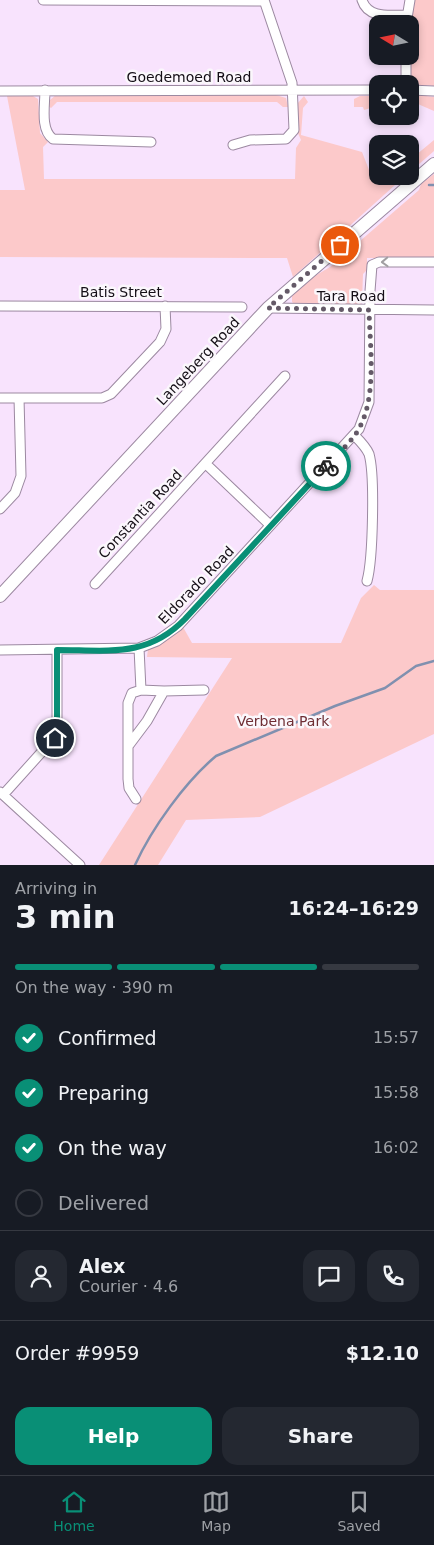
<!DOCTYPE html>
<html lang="en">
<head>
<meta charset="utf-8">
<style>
  body { margin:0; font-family:"DejaVu Sans",sans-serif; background:#242831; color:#f1f3f6; height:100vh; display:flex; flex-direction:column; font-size:19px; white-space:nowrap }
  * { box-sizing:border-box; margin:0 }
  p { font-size:16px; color:#9ea1a6 }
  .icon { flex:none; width:28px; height:28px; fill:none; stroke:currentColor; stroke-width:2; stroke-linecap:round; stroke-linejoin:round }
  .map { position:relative; height:865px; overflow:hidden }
  .side { display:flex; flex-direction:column; background:#171b24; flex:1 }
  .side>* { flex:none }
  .needle { width:32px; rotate:280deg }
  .fabs { position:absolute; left:369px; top:15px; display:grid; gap:10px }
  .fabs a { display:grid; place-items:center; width:50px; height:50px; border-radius:10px; background:#171b24; box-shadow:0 2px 8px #0003; font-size:25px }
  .pin { position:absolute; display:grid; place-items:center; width:42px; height:42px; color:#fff; margin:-21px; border:2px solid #fff; border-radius:50%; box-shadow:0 1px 5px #0007 }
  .courier { position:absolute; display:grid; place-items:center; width:50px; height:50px; margin:-25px; border:4px solid #098f76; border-radius:50%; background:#fff; color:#222; box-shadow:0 1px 6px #0007 }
  .head em { font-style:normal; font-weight:600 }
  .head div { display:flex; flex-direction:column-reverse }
  .head { display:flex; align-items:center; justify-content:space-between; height:85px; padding:0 15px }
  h1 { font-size:32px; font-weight:600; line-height:38px }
  .bar { display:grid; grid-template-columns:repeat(4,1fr); gap:8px 5px; align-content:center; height:60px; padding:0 15px }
  .bar i { height:6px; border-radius:4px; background:#363941 }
  .bar .on { background:#098f76 }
  .bar p { grid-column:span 4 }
  .line { display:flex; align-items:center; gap:12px; padding:0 15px; border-top:1px solid #363941 }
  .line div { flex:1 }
  .round { display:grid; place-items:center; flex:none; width:52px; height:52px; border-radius:15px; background:#242831 }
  ol { padding:0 15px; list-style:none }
  li { display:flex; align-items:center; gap:15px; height:55px }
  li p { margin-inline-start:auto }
  li .icon { padding:5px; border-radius:50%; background:#098f76; color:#fff; stroke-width:4 }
  li:last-child { color:#9ea1a6 }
  li i { width:28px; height:28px; border:2px solid #363941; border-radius:50% }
  .action { display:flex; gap:10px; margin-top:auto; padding:10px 15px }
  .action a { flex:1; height:58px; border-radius:15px; background:#098f76; color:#fff; font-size:20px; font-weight:600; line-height:58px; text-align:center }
  .action a+a { background:#242831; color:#f1f3f6 }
  .tab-bar { display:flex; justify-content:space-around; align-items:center; height:70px; border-top:1px solid #363941; background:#171b24; font-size:14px; color:#9ea1a6 }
  .tab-bar a { display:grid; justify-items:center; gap:2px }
  .tab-bar .on { color:#098f76 }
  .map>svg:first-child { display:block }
  .green { fill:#fcc9ca }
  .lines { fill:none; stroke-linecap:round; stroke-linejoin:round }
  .stream { stroke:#8090af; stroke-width:2.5 }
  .minor-casing { stroke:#9c89a1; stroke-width:11 }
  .secondary-casing { stroke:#9c89a1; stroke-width:14 }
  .minor { stroke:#fff; stroke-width:9 }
  .secondary { stroke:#fff; stroke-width:12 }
  .oneway { stroke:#a19fa2 }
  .done { stroke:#645967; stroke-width:5; stroke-dasharray:0 9 }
  .route { stroke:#098f76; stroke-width:6 }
  .labels { text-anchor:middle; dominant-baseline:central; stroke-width:5; stroke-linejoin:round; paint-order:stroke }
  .street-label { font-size:14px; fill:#140e16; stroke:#fbf7fc }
  .park-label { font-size:14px; fill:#6f2e34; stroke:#fbf7fc }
</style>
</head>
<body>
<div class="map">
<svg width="434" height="865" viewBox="0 0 434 865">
  <rect width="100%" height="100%" fill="#f8e3fd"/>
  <path class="green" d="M414 0H434V86C423 85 413 87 409 74L410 24Z
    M56 95H276L286 98 288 107H283L277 102H57L51 108 48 106 50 100Z
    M419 95 434 97V111L411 101Z
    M7 96H33L38 99 40 133 48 142 43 147 44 179H295L296 148 301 140 297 131V104L304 96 308 102 303 108 301 135 362 152 371 175 377 183 385 176H405L293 277 287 258 0 257V190H25Z
    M360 96H377V110L374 107 364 110 363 107H354V99Z
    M434 140V151L410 172V160Z
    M434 174V258H367V270L363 274 362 302 360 306H297L292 302V296L313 277 330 267 419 190 421 184Z
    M374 585 380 590H434V734L260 817 186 820 158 865H99L232 658 147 657 148 649 167 640 183 627 192 643H341L361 598Z"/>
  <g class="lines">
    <path class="stream" d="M429 185H434
      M135 865C152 828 185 782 216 756L335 706 385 688 416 666 434 661"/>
    <defs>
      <path id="minor" d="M43 0 264 1
        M362 0C368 19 390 15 406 15
        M406 24 410 0
        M406 56V84
        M45 90C45 105 40 130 53 139L151 142
        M410 90 434 91
        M0 91 378 90
        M233 145 250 140 286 139 294 130 292 83 264 0
        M0 306 242 307
        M268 308 434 310
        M0 398H102L111 394 160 342 166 329 165 306
        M355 436C360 441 366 447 369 454 375 475 373 559 367 581
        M206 464 270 525
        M0 509 15 493 21 476 19 398
        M95 584 285 376
        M0 650 139 648 157 641 178 626 359 429 369 402 370 291 372 265 379 262H434
        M164 691 204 690
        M129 745 147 721 164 691 141 690
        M0 792 80 865
        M3 795 57 735V650
        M136 799 129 788 128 779V703L132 693 141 690 139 648"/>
      <path id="secondary" d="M0 596 268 308 434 164"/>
    </defs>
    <use href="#minor" class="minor-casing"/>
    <use href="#secondary" class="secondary-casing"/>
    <use href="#minor" class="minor"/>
    <use href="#secondary" class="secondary"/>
  </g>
  <defs><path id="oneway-chevron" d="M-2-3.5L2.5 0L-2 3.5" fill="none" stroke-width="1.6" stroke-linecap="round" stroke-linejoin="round" transform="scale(1.25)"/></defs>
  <use class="oneway" href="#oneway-chevron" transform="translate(385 262) rotate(178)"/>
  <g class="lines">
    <path class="done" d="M326 466C336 456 347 446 355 435 378 403 370 348 369 310L268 308 340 245"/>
    <path class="route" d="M55 738 57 730V650C108 650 147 658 185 619L326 466"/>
  </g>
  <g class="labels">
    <g class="street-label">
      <text x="189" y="77">Goedemoed Road</text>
      <text x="121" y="292">Batis Street</text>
      <text x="351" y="296">Tara Road</text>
      <text transform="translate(198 361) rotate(-47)">Langeberg Road</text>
      <text transform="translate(140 514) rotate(-47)">Constantia Road</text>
      <text transform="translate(196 585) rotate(-46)">Eldorado Road</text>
    </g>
    <g class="park-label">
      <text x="283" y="721">Verbena Park</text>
    </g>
  </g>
</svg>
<div class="fabs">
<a><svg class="needle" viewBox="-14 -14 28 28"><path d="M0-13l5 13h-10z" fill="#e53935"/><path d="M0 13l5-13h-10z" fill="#9ea1a6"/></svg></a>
<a><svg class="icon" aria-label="locate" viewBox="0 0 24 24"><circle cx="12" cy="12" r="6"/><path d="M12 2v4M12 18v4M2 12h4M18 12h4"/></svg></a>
<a><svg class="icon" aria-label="layers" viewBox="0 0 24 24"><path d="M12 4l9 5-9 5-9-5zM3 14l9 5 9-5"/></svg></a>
</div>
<div class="pin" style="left:340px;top:245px;background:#ea580c"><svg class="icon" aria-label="bag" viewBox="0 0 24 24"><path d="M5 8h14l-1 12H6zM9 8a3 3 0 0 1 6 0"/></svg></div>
<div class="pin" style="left:55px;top:738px;background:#1f2937"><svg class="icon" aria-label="home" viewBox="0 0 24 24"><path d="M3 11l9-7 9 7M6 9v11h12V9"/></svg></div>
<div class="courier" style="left:326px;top:466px"><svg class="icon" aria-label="bike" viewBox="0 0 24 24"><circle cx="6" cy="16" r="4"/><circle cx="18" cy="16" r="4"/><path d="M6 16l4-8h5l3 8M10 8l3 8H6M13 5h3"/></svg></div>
</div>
<section class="side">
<div class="head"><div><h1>3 min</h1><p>Arriving in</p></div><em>16:24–16:29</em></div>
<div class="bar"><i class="on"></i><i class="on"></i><i class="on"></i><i></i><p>On the way · 390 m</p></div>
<ol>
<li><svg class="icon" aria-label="check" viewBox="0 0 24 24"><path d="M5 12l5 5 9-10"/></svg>Confirmed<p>15:57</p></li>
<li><svg class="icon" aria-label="check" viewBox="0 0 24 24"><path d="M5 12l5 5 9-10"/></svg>Preparing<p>15:58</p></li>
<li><svg class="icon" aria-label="check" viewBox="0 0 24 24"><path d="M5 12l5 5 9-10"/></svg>On the way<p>16:02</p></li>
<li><i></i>Delivered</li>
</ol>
<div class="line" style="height:90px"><a class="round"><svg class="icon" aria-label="person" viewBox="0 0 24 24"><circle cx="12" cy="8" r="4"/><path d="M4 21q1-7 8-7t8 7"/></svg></a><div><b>Alex</b><p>Courier · 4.6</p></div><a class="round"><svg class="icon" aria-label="chat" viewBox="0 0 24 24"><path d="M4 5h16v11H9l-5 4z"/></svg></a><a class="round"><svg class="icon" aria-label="phone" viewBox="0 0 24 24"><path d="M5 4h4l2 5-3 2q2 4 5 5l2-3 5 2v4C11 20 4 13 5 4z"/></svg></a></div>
<div class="line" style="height:65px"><div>Order #9959</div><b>$12.10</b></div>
<div class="action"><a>Help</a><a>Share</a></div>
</section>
<nav class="tab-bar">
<a class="on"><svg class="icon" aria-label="home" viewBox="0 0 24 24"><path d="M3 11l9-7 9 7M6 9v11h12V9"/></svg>Home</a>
<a><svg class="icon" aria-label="map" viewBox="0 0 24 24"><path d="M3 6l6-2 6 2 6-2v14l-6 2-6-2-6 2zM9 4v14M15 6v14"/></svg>Map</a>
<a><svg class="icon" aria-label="saved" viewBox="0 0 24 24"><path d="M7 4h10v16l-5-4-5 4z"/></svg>Saved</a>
</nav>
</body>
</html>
